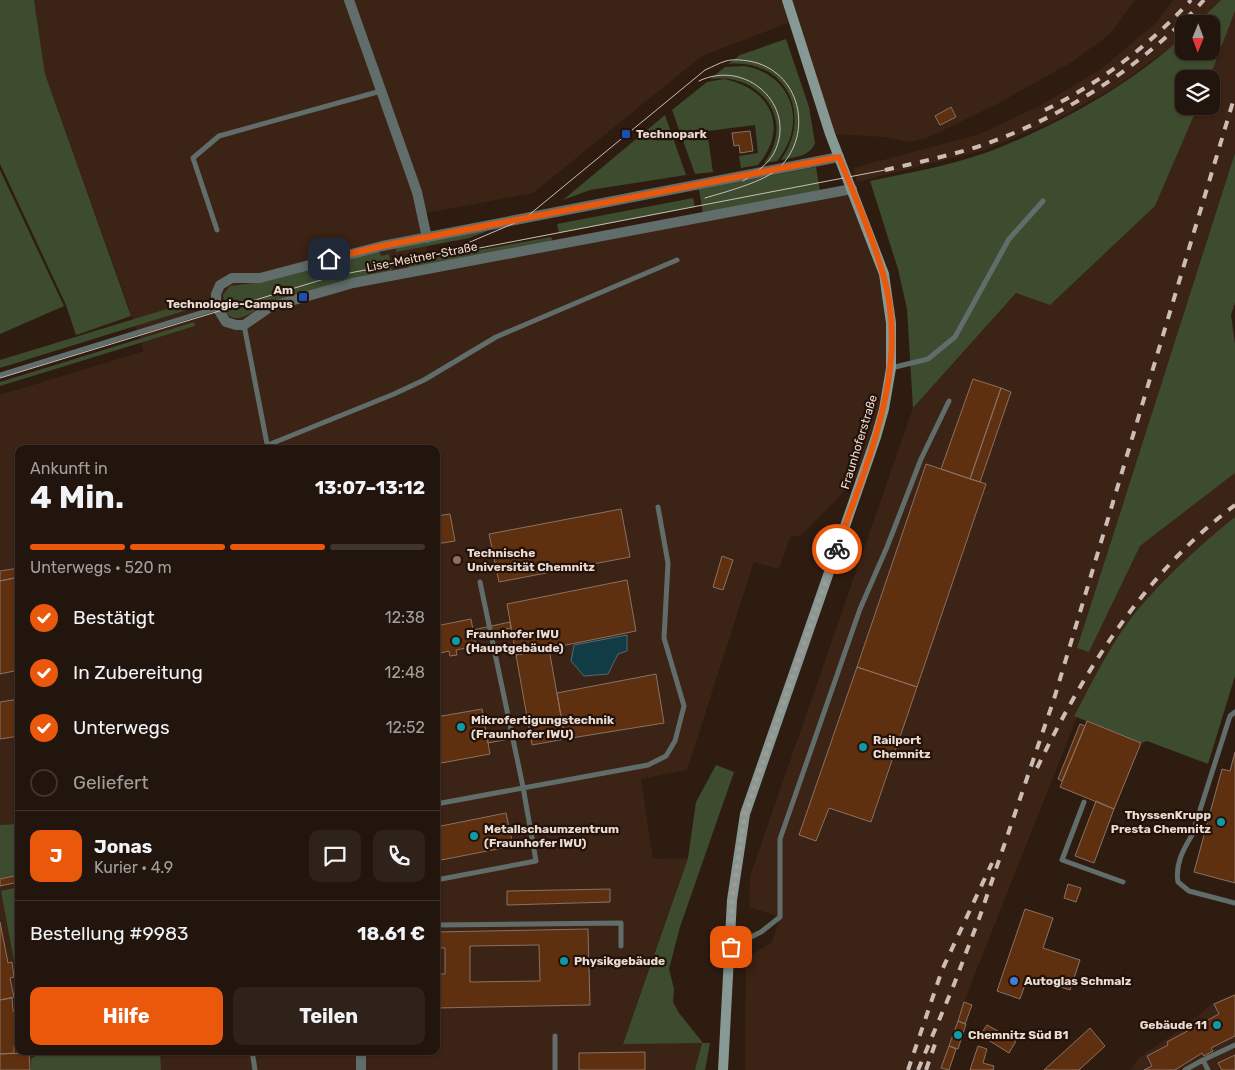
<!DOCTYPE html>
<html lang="de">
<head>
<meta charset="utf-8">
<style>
  body { margin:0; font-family:Rubik,sans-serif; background:#2e221b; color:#f1f3f6; height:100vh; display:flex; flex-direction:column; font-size:19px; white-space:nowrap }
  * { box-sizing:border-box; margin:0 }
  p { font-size:16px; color:#a29f9d }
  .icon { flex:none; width:28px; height:28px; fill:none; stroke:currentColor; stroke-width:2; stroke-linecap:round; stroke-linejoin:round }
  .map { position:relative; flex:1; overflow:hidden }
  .panel { position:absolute; left:15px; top:445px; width:425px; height:610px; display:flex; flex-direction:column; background:#22150d; border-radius:10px; box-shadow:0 1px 4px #0004,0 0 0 1px #3f342e }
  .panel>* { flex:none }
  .needle { width:32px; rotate:181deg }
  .tools { position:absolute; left:1175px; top:15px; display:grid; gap:10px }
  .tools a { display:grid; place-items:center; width:45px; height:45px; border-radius:10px; background:#22150d; box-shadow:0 1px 4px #0004,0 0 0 1px #3f342e; font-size:25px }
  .pin { position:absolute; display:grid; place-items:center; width:42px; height:42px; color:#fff; margin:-21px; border-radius:10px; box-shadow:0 2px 8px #0006 }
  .courier { position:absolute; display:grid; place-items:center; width:50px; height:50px; margin:-25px; border:4px solid #ea580c; border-radius:50%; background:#fff; color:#222; box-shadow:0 1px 6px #0007 }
  .head em { font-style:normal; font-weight:700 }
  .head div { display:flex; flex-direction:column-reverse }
  .head { display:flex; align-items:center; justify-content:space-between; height:85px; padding:0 15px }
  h1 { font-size:32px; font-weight:700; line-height:38px }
  .bar { display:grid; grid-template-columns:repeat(4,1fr); gap:8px 5px; align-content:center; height:60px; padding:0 15px }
  .bar i { height:6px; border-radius:4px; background:#3f342e }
  .bar .on { background:#ea580c }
  .bar p { grid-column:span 4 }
  .line { display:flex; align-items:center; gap:12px; padding:0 15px; border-top:1px solid #3f342e }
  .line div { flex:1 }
  .round { display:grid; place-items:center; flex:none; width:52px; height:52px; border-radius:10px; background:#2e221b }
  ol { padding:0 15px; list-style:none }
  li { display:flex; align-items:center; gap:15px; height:55px }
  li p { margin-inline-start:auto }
  li .icon { padding:5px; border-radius:50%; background:#ea580c; color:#fff; stroke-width:4 }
  li:last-child { color:#a29f9d }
  li i { width:28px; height:28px; border:2px solid #3f342e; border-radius:50% }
  .button { display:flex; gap:10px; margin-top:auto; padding:10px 15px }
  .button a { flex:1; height:58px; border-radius:10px; background:#ea580c; color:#fff; font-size:20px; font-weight:700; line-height:58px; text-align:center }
  .button a+a { background:#2e221b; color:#f1f3f6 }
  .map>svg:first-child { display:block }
  .built { fill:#3b2315; fill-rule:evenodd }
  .green { fill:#3d4c2f }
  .water { fill:#113c46; stroke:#526c71 }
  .building { fill:#5f300f; stroke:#887165; fill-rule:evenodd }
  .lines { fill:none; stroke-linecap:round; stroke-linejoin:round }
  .service { stroke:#616d6a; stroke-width:5 }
  .minor { stroke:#616d6a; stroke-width:10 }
  .secondary { stroke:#869994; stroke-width:10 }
  .tram { stroke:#cbbdb6; stroke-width:1 }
  .rail { stroke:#cbbdb6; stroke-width:4; stroke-dasharray:9 9; stroke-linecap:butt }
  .done { stroke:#a89990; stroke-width:5; stroke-dasharray:0 9 }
  .route { stroke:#ea580c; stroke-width:6 }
  .transit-dot { fill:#1a4fb4; stroke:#241208; stroke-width:2 }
  .education-dot { fill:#8d6e63; stroke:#241208; stroke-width:2 }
  .culture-dot { fill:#0f9aa8; stroke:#241208; stroke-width:2 }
  .shop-dot { fill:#3f7fe0; stroke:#241208; stroke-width:2 }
  .labels { text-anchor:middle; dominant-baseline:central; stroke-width:4.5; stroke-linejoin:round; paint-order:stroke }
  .poi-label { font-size:12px; font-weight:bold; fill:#e9dcd5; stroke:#241208; text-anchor:start }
  .street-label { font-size:12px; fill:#e9dcd5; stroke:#241208 }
</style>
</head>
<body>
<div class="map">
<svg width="1235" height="1070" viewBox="0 0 1235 1070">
  <rect width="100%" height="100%" fill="#2e1c11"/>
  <path class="built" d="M34 0H1135L1110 34 1072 62 999 103 927 138 910 142 885 137 830 134 793 21 702 56 533 193 422 214 427 238 426 268 852 189 884 274 891 368 864 471 802 535 790 537 779 569 754 562 687 770 641 779 653 859 688 858 623 1043H703L695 1070H0V395L144 351 45 74ZM19 449H436V1051H19Z
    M1173 0H1221L1196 24H1184V35L1175 44 1117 86 1050 123 985 150 857 182 853 168 980 134 1041 105 1101 69 1157 22Z
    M1235 11V153L1077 648 1089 652 1140 546 1235 473V517L1182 565 1135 614 1105 659 1074 715 1077 717 964 1002 941 1070H745L746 958 772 942 780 917 749 907 750 876 913 408 1016 293 1155 206 1198 106H1211V79H1209Z
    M1235 993V1070H1130L1140 1057 1184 1027 1213 1003Z"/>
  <path class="green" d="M0 0H34L45 74 131 316 76 335 66 305 0 164Z
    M1221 0H1235V11L1209 79H1184V106H1198L1155 206 1050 305 1016 293 913 408 907 309 898 269 870 181C908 173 948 166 985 153 1051 129 1133 84 1184 35V51H1211V24H1196Z
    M786 39 809 107 815 143C810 157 794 157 781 160 813 115 786 58 728 64L740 55Z
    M744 66C793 74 808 124 777 161L764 163C797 120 760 72 710 79L725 67Z
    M724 79C770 88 790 127 758 165L741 168 739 156 758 153 755 125 707 131 713 172 695 174 672 110 707 82Z
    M665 115 686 175 590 190 563 200Z
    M1235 153V303L1231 315 1235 344V473L1140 546 1089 652 1077 648Z
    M816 167 820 191 703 214 699 189Z
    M0 170 64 306 0 334Z
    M693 198 695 207 559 233 557 224Z
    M490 230 469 238 396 252V248Z
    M551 237 553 242 408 268 407 263Z
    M379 251 381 256 389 254 392 271C351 282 308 290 267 304 256 308 236 328 226 312L223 295 230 286 262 282Z
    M189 300 190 309 0 368V360L180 305Z
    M194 322 195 326 0 386V382Z
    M1235 517V676L1208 764 1147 741 1141 743 1074 716C1093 681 1110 644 1135 613 1164 578 1199 546 1235 517Z
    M716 765 734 772 680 927 669 969 674 989 673 1002 679 1013 703 1043H710L705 1070H695L702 1043 623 1044 688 858 696 802Z
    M19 824V875L0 879V825Z
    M19 887V962L14 961 1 891Z
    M43 1051H160L161 1070H31V1059Z"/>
  <path class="water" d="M627 635V651L618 654 608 674 584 676 571 661 574 645Z"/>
  <path class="building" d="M951 107 956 117 940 125 935 116Z
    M750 131 753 151 740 153 739 145 734 146 732 133Z
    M973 379 1001 388 970 479 941 469Z
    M1001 388 1011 392 980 482 970 479Z
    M926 464 986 484 917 687 857 667Z
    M621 509 630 557 499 582 489 534Z
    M450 514 455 541 436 544V516Z
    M722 556 733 560 723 590 713 587Z
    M19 568V577L0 581V571Z
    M19 577V670L0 674V581Z
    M627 580 636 631 516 655 507 604Z
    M471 619 476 646 456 650 457 655 450 656 449 651 436 654V626Z
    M510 622 511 628 474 636 473 630Z
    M549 649 565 739 532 745 516 655Z
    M857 667 917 687 871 822 829 808 816 841 799 835Z
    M656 674 664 723 565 739 557 693Z
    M19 699V736L0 739V702Z
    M482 709 490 754 436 764V717Z
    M1087 721 1141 743 1114 809 1060 787Z
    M1080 724 1085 726 1062 781 1058 779Z
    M530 730 531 735 488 743 487 737Z
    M1235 752V883L1194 872 1222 769 1230 771Z
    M1096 801 1114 809 1094 863 1075 856Z
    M506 813 513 846 436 861V827Z
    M19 875V882L0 886V879Z
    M1068 884 1081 888 1076 902 1064 898Z
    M610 889V902L507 905V891Z
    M1025 909 1053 918 1043 948 1080 960 1070 990 1028 976 1020 999 997 991Z
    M0 922 8 963 12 962 14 977 10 978 14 997 0 1000Z
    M588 929 590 1005 436 1008V974H445V948H436V932ZM539 945 540 981 470 982V946Z
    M1235 995V1036L1211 1048 1213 1051 1204 1056 1202 1053 1175 1070H1144L1152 1066 1147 1056 1168 1045 1167 1042 1219 1014 1214 1004Z
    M12 998 13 1011H16L18 1046H14V1053L0 1054V1000Z
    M964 1002 972 1005 965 1024 958 1021Z
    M958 1021 966 1024 958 1049 949 1046Z
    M987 1025 1016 1041 1009 1053 980 1035Z
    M1090 1028 1105 1046 1079 1070H1044Z
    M949 1046 956 1049 949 1070 941 1068Z
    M978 1046 987 1049 983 1063 994 1066 993 1070H970Z
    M645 1052V1070H579V1053Z
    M29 1053 30 1070H0V1054Z
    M1235 1055V1070H1222L1218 1063Z"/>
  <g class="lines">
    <path class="service" d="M217 230 193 158 219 136 381 91
      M244 325 268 449
      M891 368 928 359 955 337 1009 239 1043 201
      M0 375 217 308
      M258 449 394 394 424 380 496 337 677 260
      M1235 712 1230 716 1192 835C1183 850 1175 864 1178 882L1189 891 1235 903
      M1084 802 1062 860 1123 882
      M436 804 648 765 666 756 675 741 684 706 664 638 668 563 658 507
      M436 880 536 861 523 787 480 582
      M436 925 621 923V946
      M731 947 761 932 780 917V839L860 609 887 547 921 459 949 401
      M555 1036V1070
      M252 1051 255 1070
      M1185 1070 1203 1060
      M1208 1070 1203 1060 1235 1045"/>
    <path class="minor" d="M349 0 417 192 427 238
      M839 157 382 246 260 278H232L220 285 216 294V306L226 322 236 325H244L270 307 353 283 852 189
      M361 1051V1070"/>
    <path class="secondary" d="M723 1070 732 900 745 814 876 437 884 409 891 368V323L884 274 830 134 787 0"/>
    <path class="tram" d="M699 81C746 58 798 106 774 153 767 166 754 173 743 181
      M463 245 524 219 705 70C712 67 719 63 726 61 733 59 742 60 749 61 800 70 815 133 779 168 764 182 725 192 705 198
      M0 378 334 276 885 170"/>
    <path class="rail" d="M1045 110C1100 83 1150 45 1191 0
      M885 170C916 163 947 156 977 147 1063 118 1143 66 1204 0
      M1037 768C1085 669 1146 572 1235 505
      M908 1070 942 970 992 863
      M918 1070 953 987 980 916 1054 699 1235 95
      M926 1070 935 1044"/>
  </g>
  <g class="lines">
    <path class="done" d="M731 947 732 900 745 814 837 549"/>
    <path class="route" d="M329 259 382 246 839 157C854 195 872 234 883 274 911 368 867 461 837 549"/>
  </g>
  <g class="transit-dot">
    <rect x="621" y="129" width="10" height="10" rx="2.5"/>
    <rect x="298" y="292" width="10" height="10" rx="2.5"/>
  </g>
  <circle class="education-dot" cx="457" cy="560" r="5"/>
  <g class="culture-dot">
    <circle cx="456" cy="641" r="5"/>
    <circle cx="461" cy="727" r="5"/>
    <circle cx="863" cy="747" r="5"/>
    <circle cx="1221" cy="822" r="5"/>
    <circle cx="474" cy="836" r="5"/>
    <circle cx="564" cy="961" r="5"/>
    <circle cx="1217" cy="1025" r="5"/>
    <circle cx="958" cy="1035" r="5"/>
  </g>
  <circle class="shop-dot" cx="1014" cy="981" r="5"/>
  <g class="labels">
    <g class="poi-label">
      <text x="636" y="134">Technopark</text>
      <text x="293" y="290" text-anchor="end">Am<tspan x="293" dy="14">Technologie-Campus</tspan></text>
      <text x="467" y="553">Technische<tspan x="467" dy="14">Universität Chemnitz</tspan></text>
      <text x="466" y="634">Fraunhofer IWU<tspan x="466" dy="14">(Hauptgebäude)</tspan></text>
      <text x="471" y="720">Mikrofertigungstechnik<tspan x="471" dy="14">(Fraunhofer IWU)</tspan></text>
      <text x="873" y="740">Railport<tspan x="873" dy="14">Chemnitz</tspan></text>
      <text x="1211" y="815" text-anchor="end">ThyssenKrupp<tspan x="1211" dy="14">Presta Chemnitz</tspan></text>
      <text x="484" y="829">Metallschaumzentrum<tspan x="484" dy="14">(Fraunhofer IWU)</tspan></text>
      <text x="574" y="961">Physikgebäude</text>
      <text x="1024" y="981">Autoglas Schmalz</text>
      <text x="1207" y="1025" text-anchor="end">Gebäude 11</text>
      <text x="968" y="1035">Chemnitz Süd B1</text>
    </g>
    <g class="street-label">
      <text transform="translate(422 257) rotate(-11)">Lise-Meitner-Straße</text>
      <text transform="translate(859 442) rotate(-73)">Fraunhoferstraße</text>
    </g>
  </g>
</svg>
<div class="tools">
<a><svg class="needle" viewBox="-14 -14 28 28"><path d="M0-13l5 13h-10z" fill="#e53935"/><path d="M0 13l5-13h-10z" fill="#a29f9d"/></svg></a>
<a><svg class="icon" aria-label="layers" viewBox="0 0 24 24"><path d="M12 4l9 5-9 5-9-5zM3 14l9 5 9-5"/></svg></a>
</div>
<div class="pin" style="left:731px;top:947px;background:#ea580c"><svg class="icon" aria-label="bag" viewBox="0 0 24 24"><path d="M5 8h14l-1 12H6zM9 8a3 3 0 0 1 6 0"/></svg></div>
<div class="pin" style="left:329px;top:259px;background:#1f2937"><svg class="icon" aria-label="home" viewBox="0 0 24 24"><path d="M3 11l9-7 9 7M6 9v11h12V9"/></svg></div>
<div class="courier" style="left:837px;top:549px"><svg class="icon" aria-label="bike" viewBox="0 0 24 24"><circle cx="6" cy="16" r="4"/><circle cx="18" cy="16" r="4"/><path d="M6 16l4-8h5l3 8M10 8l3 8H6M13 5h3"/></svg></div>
<section class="panel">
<div class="head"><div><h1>4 Min.</h1><p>Ankunft in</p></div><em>13:07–13:12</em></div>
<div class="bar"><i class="on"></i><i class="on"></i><i class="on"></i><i></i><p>Unterwegs · 520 m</p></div>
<ol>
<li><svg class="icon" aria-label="check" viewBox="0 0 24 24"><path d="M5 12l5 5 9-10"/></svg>Bestätigt<p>12:38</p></li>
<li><svg class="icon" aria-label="check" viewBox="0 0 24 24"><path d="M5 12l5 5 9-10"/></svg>In Zubereitung<p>12:48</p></li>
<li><svg class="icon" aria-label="check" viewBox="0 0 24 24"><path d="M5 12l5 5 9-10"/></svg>Unterwegs<p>12:52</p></li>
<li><i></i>Geliefert</li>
</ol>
<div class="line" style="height:90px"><b class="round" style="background:#ea580c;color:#fff">J</b><div><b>Jonas</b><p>Kurier · 4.9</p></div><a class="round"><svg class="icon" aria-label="chat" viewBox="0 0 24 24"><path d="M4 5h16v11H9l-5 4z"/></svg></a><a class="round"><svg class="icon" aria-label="phone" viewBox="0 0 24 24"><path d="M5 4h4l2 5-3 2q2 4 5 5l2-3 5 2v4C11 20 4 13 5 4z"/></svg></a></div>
<div class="line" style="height:65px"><div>Bestellung #9983</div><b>18.61 €</b></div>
<div class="button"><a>Hilfe</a><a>Teilen</a></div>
</section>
</div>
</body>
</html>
